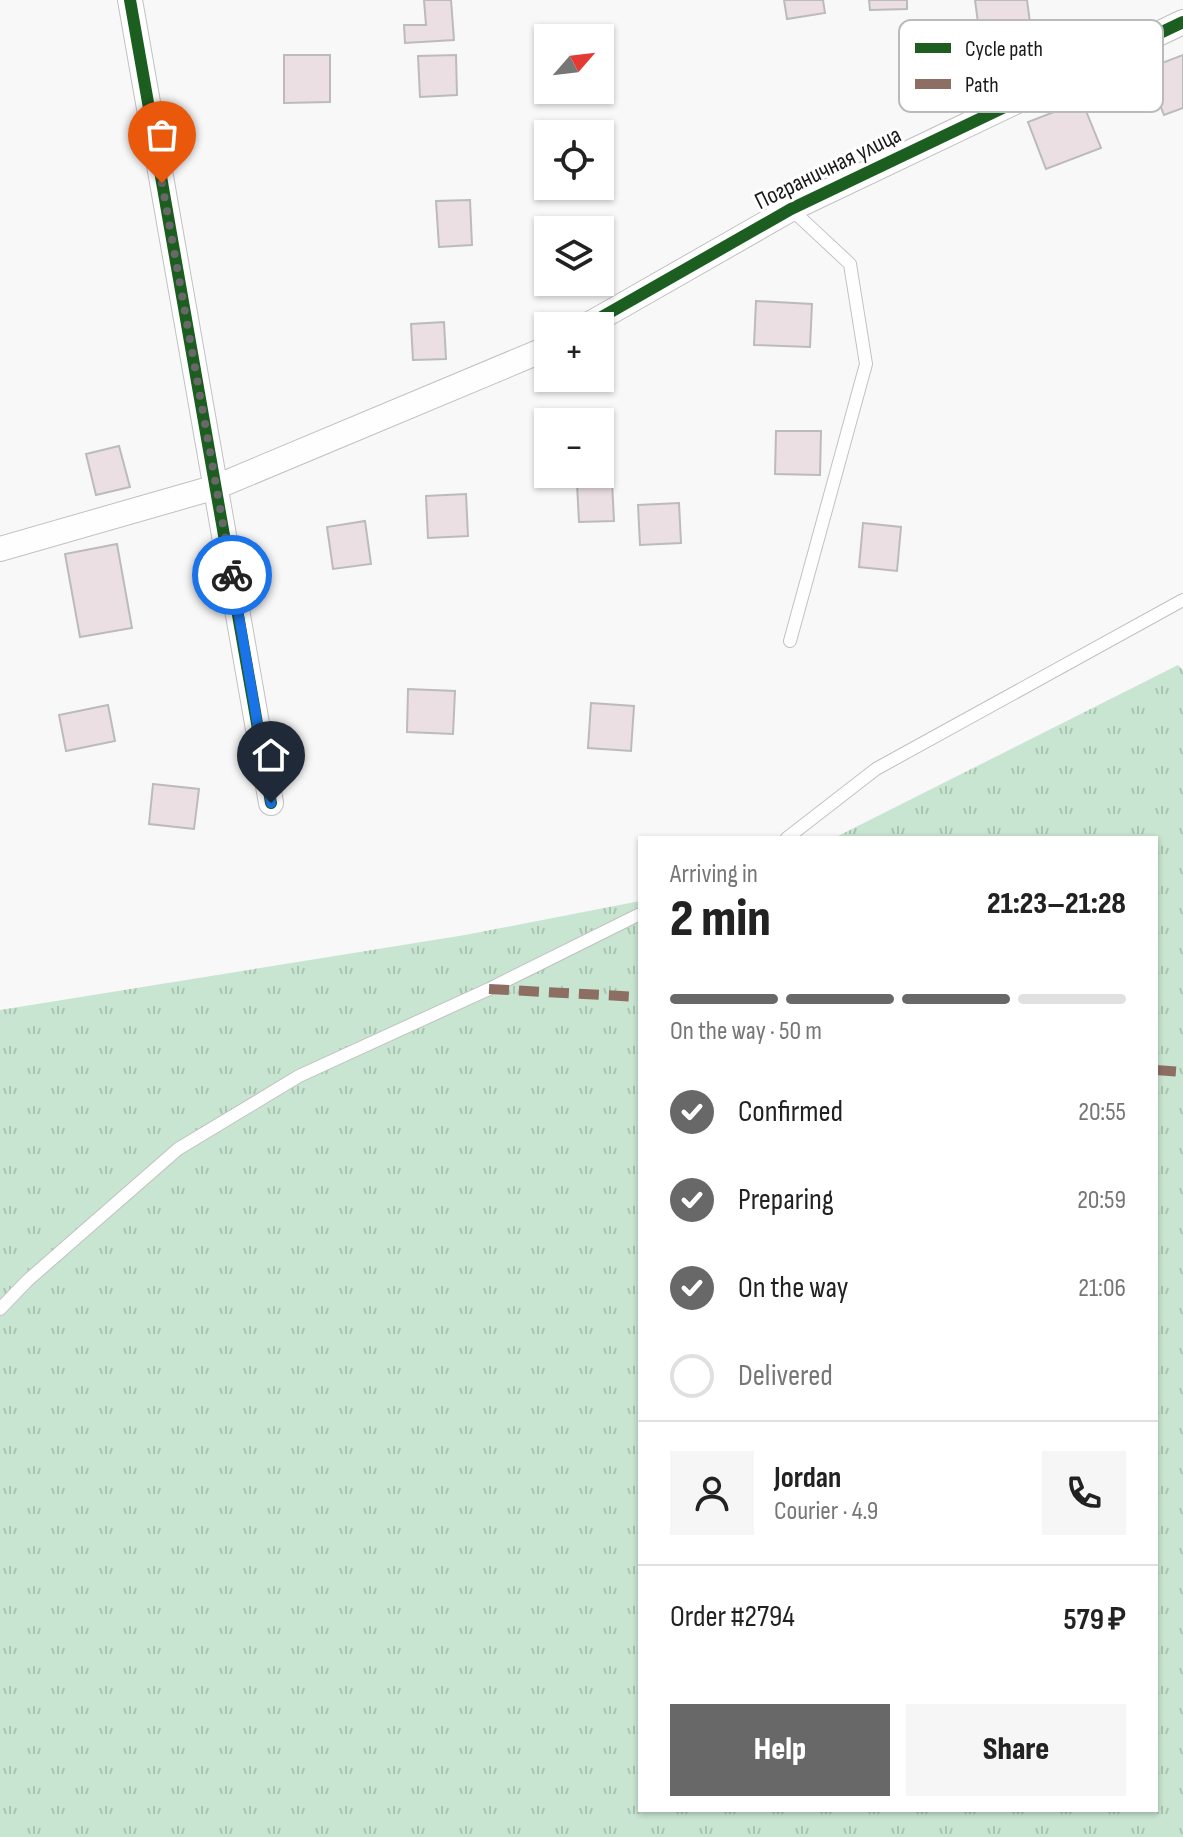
<!DOCTYPE html>
<html lang="en">
<head>
<meta charset="utf-8">
<style>
  body { margin:0; font-family:"Sofia Sans Condensed",sans-serif; background:#f6f6f6; color:#222; height:100vh; display:flex; flex-direction:column; font-size:30px; white-space:nowrap }
  * { box-sizing:border-box; margin:0 }
  p { font-size:26px; color:#767676 }
  .icon { flex:none; width:44px; height:44px; fill:none; stroke:currentColor; stroke-width:2; stroke-linecap:round; stroke-linejoin:round }
  .map { position:relative; flex:1; overflow:hidden }
  .drawer { position:absolute; left:638px; top:836px; width:520px; height:976px; display:flex; flex-direction:column; background:#fff; border-radius:0px; box-shadow:0 2px 6px #0004 }
  .drawer>* { flex:none }
  .needle { width:52px; rotate:62deg }
  .fabs { position:absolute; left:534px; top:24px; display:grid; gap:16px }
  .fabs a { display:grid; place-items:center; width:80px; height:80px; border-radius:0px; background:#fff; box-shadow:0 2px 6px #0004; font-size:40px }
  .pin { position:absolute; display:grid; place-items:center; width:68px; height:68px; color:#fff; margin:-82px -34px; border-radius:50% 50% 50% 0; rotate:-45deg; box-shadow:0 0 8px #0007 }
  .pin .icon { rotate:45deg }
  .courier { position:absolute; display:grid; place-items:center; width:80px; height:80px; margin:-40px; border:6px solid #1a73e8; border-radius:50%; background:#fff; color:#222; box-shadow:0 2px 10px #0007 }
  .headline em { font-style:normal; font-weight:800 }
  .headline div { display:flex; flex-direction:column-reverse }
  .headline { display:flex; align-items:center; justify-content:space-between; height:136px; padding:0 32px }
  h1 { font-size:52px; font-weight:800; line-height:60px }
  .bar { display:grid; grid-template-columns:repeat(4,1fr); gap:12px 8px; align-content:center; height:96px; padding:0 32px }
  .bar i { height:10px; border-radius:6px; background:#e0e0e0 }
  .bar .current { background:#686869 }
  .bar p { grid-column:span 4 }
  .line { display:flex; align-items:center; gap:20px; padding:0 32px; border-top:2px solid #e0e0e0 }
  .line div { flex:1 }
  .round { display:grid; place-items:center; flex:none; width:84px; height:84px; border-radius:0px; background:#f6f6f6 }
  ol { padding:0 32px; list-style:none }
  li { display:flex; align-items:center; gap:24px; height:88px }
  li p { margin-inline-start:auto }
  li .icon { padding:8px; border-radius:50%; background:#686869; color:#fff; stroke-width:4 }
  li:last-child { color:#767676 }
  li i { width:44px; height:44px; border:4px solid #e0e0e0; border-radius:50% }
  .button { display:flex; gap:16px; margin-top:auto; padding:16px 32px }
  .button a { flex:1; height:92px; border-radius:0px; background:#686869; color:#fff; font-size:32px; font-weight:800; line-height:92px; text-align:center }
  .button a+a { background:#f6f6f6; color:#222 }
  .map>svg:first-child { display:block }
  .grass { fill:url(#grass-tufts) }
  .building { fill:#ebdfe4; stroke:#bbb; stroke-width:2 }
  .lines { fill:none; stroke-linecap:round; stroke-linejoin:round }
  .lane-casing { stroke:#c1c1c2; stroke-width:14 }
  .street-casing { stroke:#c1c1c2; stroke-width:26 }
  .lane { stroke:#fefefe; stroke-width:12 }
  .street { stroke:#fefefe; stroke-width:24 }
  .quiet { stroke:#8d6e63; stroke-width:10; stroke-dasharray:20 10; stroke-linecap:butt }
  .cycleway-casing { stroke:#fff; stroke-width:17 }
  .cycleway { stroke:#1b5e20; stroke-width:12 }
  .done { stroke:#686869; stroke-width:8; stroke-dasharray:0 14.4 }
  .route { stroke:#1a73e8; stroke-width:10 }
  .labels { text-anchor:middle; dominant-baseline:central; stroke-width:6; stroke-linejoin:round; paint-order:stroke }
  .street-label { font-size:24px; fill:#1a1a1b; stroke:#fff }
  .key { fill:#fff; stroke:#bababb; stroke-width:2 }
  .key-label { font-size:22px; fill:#1a1a1b }
</style>
</head>
<body>
<div class="map">
<svg width="1183" height="1837" viewBox="0 0 1183 1837">
  <defs>
    <pattern id="grass-tufts" width="24" height="20" patternUnits="userSpaceOnUse" patternTransform="scale(2)"><rect width="24" height="20" fill="#c7e5d0"/><path d="M3 7l-1-3M5 7V3M7 7l1-3M15 17l-1-3M17 17v-4M19 17l1-3" fill="none" stroke="#aac4b2"/></pattern>
  </defs>
  <rect width="100%" height="100%" fill="#f8f8f9"/>
  <path class="grass" d="M1178 665 1183 670V1837H0V1010L465 935 640 901V1810H1156V838H834Z"/>
  <path class="building" d="M424 0H451L454 40 405 43 404 25H426Z
    M784 0H823L825 13 787 19Z
    M869 0H907V9L870 10Z
    M975 0H1027L1031 30 980 38Z
    M284 55H330V102L284 103Z
    M456 55 457 95 420 97 418 56Z
    M1183 55V108L1164 115 1146 69Z
    M1082 101 1101 148 1046 169 1028 122Z
    M470 200 472 245 439 247 436 201Z
    M756 301 812 304 810 347 754 345Z
    M444 322 446 359 413 360 411 324Z
    M776 431H821L820 475 775 474Z
    M119 446 130 487 96 495 86 454Z
    M612 482 614 521 579 522 577 484Z
    M466 494 468 536 428 538 426 496Z
    M679 503 681 543 640 545 638 505Z
    M365 521 371 564 333 569 327 527Z
    M863 523 901 527 897 571 859 567Z
    M117 544 132 628 80 637 65 554Z
    M408 689 455 691 453 734 407 732Z
    M591 703 634 706 631 751 588 748Z
    M108 705 115 741 66 751 59 715Z
    M153 784 199 789 194 829 149 824Z"/>
  <g class="lines">
    <defs>
      <path id="lane" d="M790 641 866 364 850 264 791 209
        M787 838 876 769 1183 600
        M0 1309 28 1280 178 1149 299 1076 489 989 640 914"/>
      <path id="street" d="M130 0 271 803
        M586 326 791 209 1183 22
        M0 549 216 487 548 348"/>
    </defs>
    <use href="#lane" class="lane-casing"/>
    <use href="#street" class="street-casing"/>
    <use href="#lane" class="lane"/>
    <use href="#street" class="street"/>
    <path class="quiet" d="M489 989 640 997
      M1156 1070 1183 1072"/>
    <defs>
      <path id="cycleway" d="M130 0 271 803
        M586 326 791 209 1183 22"/>
    </defs>
    <use href="#cycleway" class="cycleway-casing"/>
    <use href="#cycleway" class="cycleway"/>
  </g>
  <g class="lines">
    <path class="done" d="M162 183 232 575"/>
    <path class="route" d="M232 575 271 803"/>
  </g>
  <g class="labels">
    <g class="street-label">
      <text transform="translate(828 168) rotate(-26)">Пограничная улица</text>
    </g>
  </g>
  <rect x="899" y="20" width="264" height="92" rx="12" class="key"/>
  <rect x="915" y="43" width="36" height="10" fill="#1b5e20"/>
  <rect x="915" y="79" width="36" height="10" fill="#8d6e63"/>
  <g class="key-label">
    <text x="965" y="56">Cycle path</text>
    <text x="965" y="92">Path</text>
  </g>
</svg>
<div class="fabs">
<a><svg class="needle" viewBox="-14 -14 28 28"><path d="M0-13l5 13h-10z" fill="#e53935"/><path d="M0 13l5-13h-10z" fill="#767676"/></svg></a>
<a><svg class="icon" aria-label="locate" viewBox="0 0 24 24"><circle cx="12" cy="12" r="6"/><path d="M12 2v4M12 18v4M2 12h4M18 12h4"/></svg></a>
<a><svg class="icon" aria-label="layers" viewBox="0 0 24 24"><path d="M12 4l9 5-9 5-9-5zM3 14l9 5 9-5"/></svg></a>
<a>+</a>
<a>−</a>
</div>
<div class="pin" style="left:162px;top:183px;background:#ea580c"><svg class="icon" aria-label="bag" viewBox="0 0 24 24"><path d="M5 8h14l-1 12H6zM9 8a3 3 0 0 1 6 0"/></svg></div>
<div class="pin" style="left:271px;top:803px;background:#1f2937"><svg class="icon" aria-label="home" viewBox="0 0 24 24"><path d="M3 11l9-7 9 7M6 9v11h12V9"/></svg></div>
<div class="courier" style="left:232px;top:575px"><svg class="icon" aria-label="bike" viewBox="0 0 24 24"><circle cx="6" cy="16" r="4"/><circle cx="18" cy="16" r="4"/><path d="M6 16l4-8h5l3 8M10 8l3 8H6M13 5h3"/></svg></div>
<section class="drawer">
<div class="headline"><div><h1>2 min</h1><p>Arriving in</p></div><em>21:23–21:28</em></div>
<div class="bar"><i class="current"></i><i class="current"></i><i class="current"></i><i></i><p>On the way · 50 m</p></div>
<ol>
<li><svg class="icon" aria-label="check" viewBox="0 0 24 24"><path d="M5 12l5 5 9-10"/></svg>Confirmed<p>20:55</p></li>
<li><svg class="icon" aria-label="check" viewBox="0 0 24 24"><path d="M5 12l5 5 9-10"/></svg>Preparing<p>20:59</p></li>
<li><svg class="icon" aria-label="check" viewBox="0 0 24 24"><path d="M5 12l5 5 9-10"/></svg>On the way<p>21:06</p></li>
<li><i></i>Delivered</li>
</ol>
<div class="line" style="height:144px"><a class="round"><svg class="icon" aria-label="person" viewBox="0 0 24 24"><circle cx="12" cy="8" r="4"/><path d="M4 21q1-7 8-7t8 7"/></svg></a><div><b>Jordan</b><p>Courier · 4.9</p></div><a class="round"><svg class="icon" aria-label="phone" viewBox="0 0 24 24"><path d="M5 4h4l2 5-3 2q2 4 5 5l2-3 5 2v4C11 20 4 13 5 4z"/></svg></a></div>
<div class="line" style="height:104px"><div>Order #2794</div><b>579 ₽</b></div>
<div class="button"><a>Help</a><a>Share</a></div>
</section>
</div>
</body>
</html>
